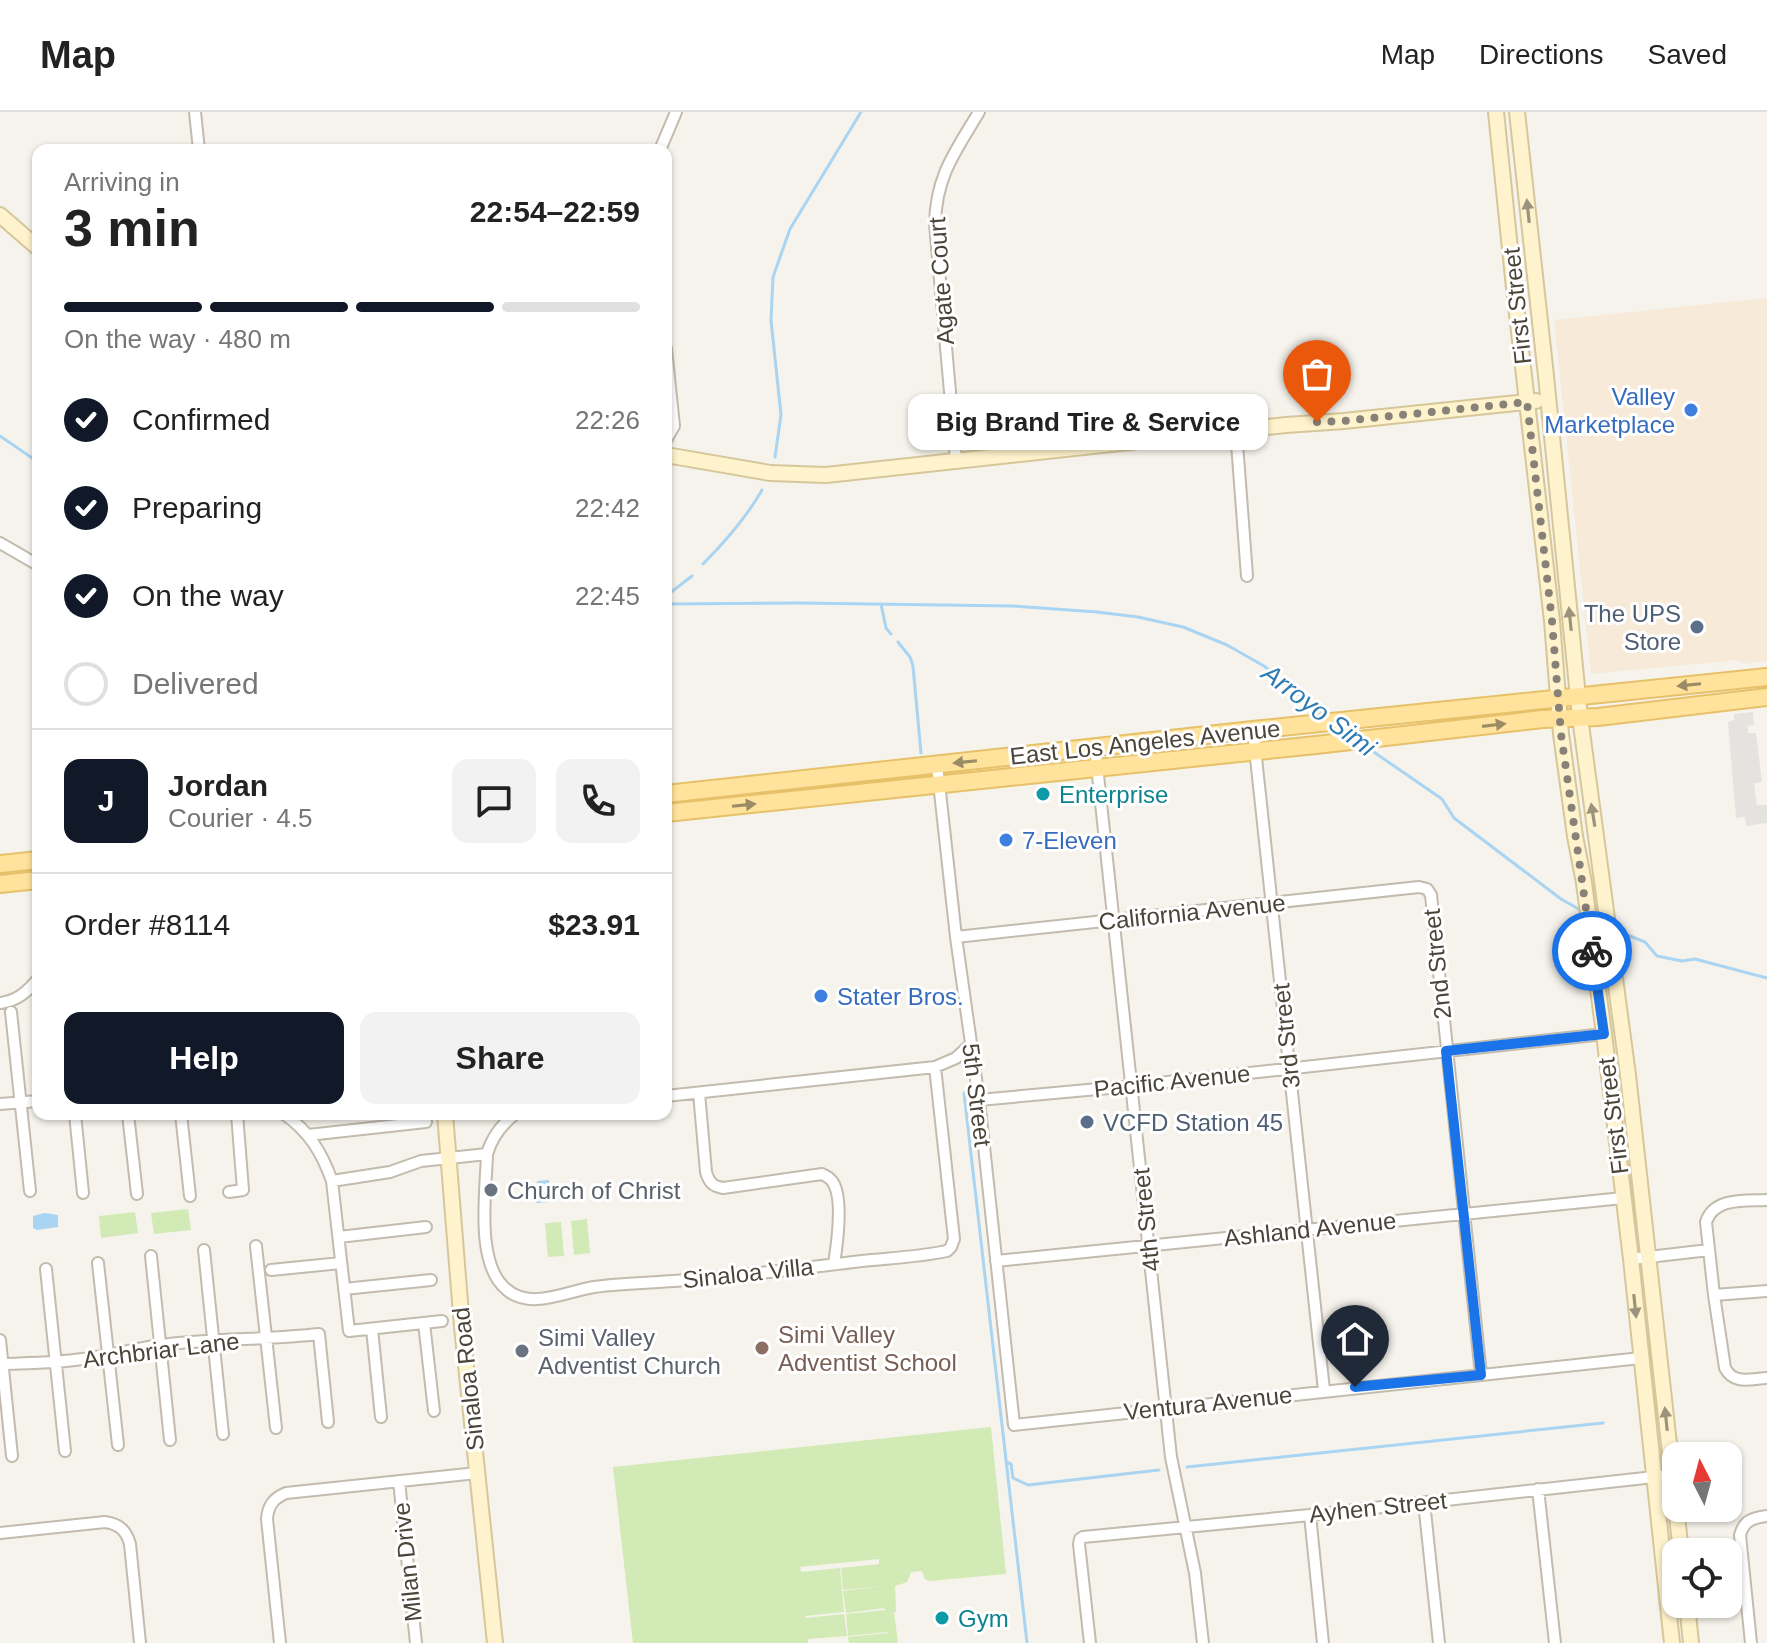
<!DOCTYPE html>
<html lang="en">
<head>
<meta charset="utf-8">
<style>
  body { margin:0; font-family:Arial,sans-serif; background:#f2f2f2; color:#222; height:100vh; display:flex; flex-direction:column; font-size:30px; white-space:nowrap }
  * { box-sizing:border-box; margin:0 }
  p { font-size:26px; color:#767676 }
  .icon { flex:none; width:44px; height:44px; fill:none; stroke:currentColor; stroke-width:2; stroke-linecap:round; stroke-linejoin:round }
  .map { position:relative; flex:1; overflow:hidden }
  .side { position:absolute; left:32px; top:32px; width:640px; height:976px; display:flex; flex-direction:column; background:#fff; border-radius:16px; box-shadow:0 2px 6px #0004 }
  .side>* { flex:none }
  .needle { width:52px; rotate:354deg }
  .controls { position:absolute; left:1662px; top:1330px; display:grid; gap:16px }
  .controls a { display:grid; place-items:center; width:80px; height:80px; border-radius:16px; background:#fff; box-shadow:0 2px 6px #0004; font-size:40px }
  .pin { position:absolute; display:grid; place-items:center; width:68px; height:68px; color:#fff; margin:-82px -34px; border-radius:50% 50% 50% 0; rotate:-45deg; box-shadow:0 0 8px #0007 }
  .pin .icon { rotate:45deg }
  .courier { position:absolute; display:grid; place-items:center; width:80px; height:80px; margin:-40px; border:6px solid #1a73e8; border-radius:50%; background:#fff; color:#222; box-shadow:0 2px 10px #0007 }
  .bubble { position:absolute; height:56px; border-radius:16px; background:#fff; box-shadow:0 2px 6px #0004; font-size:26px; font-weight:800; line-height:56px; text-align:center }
  .overview em { font-style:normal; font-weight:800 }
  .overview div { display:flex; flex-direction:column-reverse }
  .overview { display:flex; align-items:center; justify-content:space-between; height:136px; padding:0 32px }
  h1 { font-size:52px; font-weight:800; line-height:60px }
  .bar { display:grid; grid-template-columns:repeat(4,1fr); gap:12px 8px; align-content:center; height:96px; padding:0 32px }
  .bar i { height:10px; border-radius:6px; background:#e0e0e0 }
  .bar .on { background:#111827 }
  .bar p { grid-column:span 4 }
  .line { display:flex; align-items:center; gap:20px; padding:0 32px; border-top:2px solid #e0e0e0 }
  .line div { flex:1 }
  .round { display:grid; place-items:center; flex:none; width:84px; height:84px; border-radius:16px; background:#f2f2f2 }
  ol { padding:0 32px; list-style:none }
  li { display:flex; align-items:center; gap:24px; height:88px }
  li p { margin-inline-start:auto }
  li .icon { padding:8px; border-radius:50%; background:#111827; color:#fff; stroke-width:4 }
  li:last-child { color:#767676 }
  li i { width:44px; height:44px; border:4px solid #e0e0e0; border-radius:50% }
  .action { display:flex; gap:16px; margin-top:auto; padding:16px 32px }
  .action a { flex:1; height:92px; border-radius:16px; background:#111827; color:#fff; font-size:32px; font-weight:800; line-height:92px; text-align:center }
  .action a+a { background:#f2f2f2; color:#222 }
  header { display:flex; align-items:center; gap:48px; box-sizing:border-box; height:112px; padding:0 40px; background:#fff; border-bottom:2px solid #e0e0e0 }
  header strong { font-size:38px }
  nav { display:flex; gap:44px; margin-inline-start:auto; font-size:28px }
  .map>svg:first-child { display:block }
  .commercial { fill:#f7ead8 }
  .green { fill:#d2eab5 }
  .parking { fill:#e5e3e0 }
  .water { fill:#a9d4f2 }
  .lines { fill:none; stroke-linecap:round; stroke-linejoin:round }
  .stream { stroke:#a9d4f2; stroke-width:3 }
  .street-casing { stroke:#c2bbae; stroke-width:14 }
  .secondary-casing { stroke:#d6c79b; stroke-width:18 }
  .primary-casing { stroke:#e6c16a; stroke-width:20 }
  .street { stroke:#fff; stroke-width:10 }
  .secondary { stroke:#fff3cd; stroke-width:14 }
  .primary { stroke:#ffe39c; stroke-width:16 }
  .oneway { fill:#9c937c }
  .oneway2 { fill:#9c8c66 }
  .done { stroke:#878178; stroke-width:8; stroke-dasharray:0 14.4 }
  .route { stroke:#1a73e8; stroke-width:10 }
  .shop-dot { fill:#3f7fe0; stroke:#fff; stroke-width:3 }
  .service-dot { fill:#5c6f8a; stroke:#fff; stroke-width:3 }
  .culture-dot { fill:#0f9aa8; stroke:#fff; stroke-width:3 }
  .worship-dot { fill:#6b7280; stroke:#fff; stroke-width:3 }
  .education-dot { fill:#8d6e63; stroke:#fff; stroke-width:3 }
  .labels { text-anchor:middle; dominant-baseline:central; stroke-width:6; stroke-linejoin:round; paint-order:stroke }
  .street-label { font-size:24px; fill:#4b4439; stroke:#fff }
  .shop-label { font-size:24px; fill:#366cbe; stroke:#fff; text-anchor:start }
  .service-label { font-size:24px; fill:#4e5e75; stroke:#fff; text-anchor:end }
  .culture-label { font-size:24px; fill:#0d838f; stroke:#fff; text-anchor:start }
  .worship-label { font-size:24px; fill:#5b616d; stroke:#fff; text-anchor:start }
  .education-label { font-size:24px; fill:#785e54; stroke:#fff; text-anchor:start }
  .water-label { font-size:26px; font-style:italic; fill:#2e7ab2; stroke:#fff }
</style>
</head>
<body>
<header>
<strong>Map</strong>
<nav><a>Map</a><a>Directions</a><a>Saved</a></nav>
</header>
<div class="map">
<svg width="1767" height="1531" viewBox="0 0 1767 1531">
  <rect width="100%" height="100%" fill="#f6f3ec"/>
  <path class="commercial" d="M1767 186V549L1744 552 1738 548 1591 562 1554 208Z"/>
  <path class="green" d="M188 1097 191 1118 154 1122 151 1101Z
    M135 1100 138 1121 101 1126 99 1104Z
    M587 1107 590 1141 574 1143 571 1109Z
    M561 1110 564 1144 548 1145 545 1111Z
    M991 1315 1006 1462 929 1469 925 1467 922 1459 911 1460 907 1470 895 1474 896 1500H894L898 1531H849L848 1525 887 1521V1520L848 1524 846 1502 885 1498 884 1496 846 1501 843 1479 882 1474 843 1478 841 1456 879 1452V1447L800 1455 801 1460 840 1456 844 1500 806 1504 805 1506 844 1502 847 1524 808 1527V1531H633L613 1355Z"/>
  <path class="parking" d="M1753 600 1754 613 1748 614V621H1756L1762 670 1754 671 1757 693H1767V711L1746 714 1745 705 1736 706 1728 610 1734 608V602Z"/>
  <path class="water" d="M549 1068 551 1090 536 1091V1086L538 1082 537 1069Z
    M44 1101 58 1103V1115L37 1118 33 1116V1104Z"/>
  <g class="lines">
    <path class="stream" d="M0 324 38 350
      M775 345 781 303 771 208 773 165 790 117 861 0
      M703 452C725 430 746 406 762 378
      M666 484 692 464
      M666 492 800 491 1013 494 1097 500 1138 505 1183 515 1227 533 1264 554 1328 605
      M881 492 886 516 891 522
      M898 530 910 545 913 554 921 641
      M1365 634 1442 687 1454 706 1561 787 1584 800
      M1615 818 1645 830 1657 844 1682 849 1695 847 1767 866
      M964 981 1027 1531
      M1006 1350 1011 1352 1013 1366 1028 1373 1159 1358
      M1187 1355 1603 1311"/>
    <defs>
      <path id="street" d="M195 0 199 38
        M660 38 676 0
        M666 237 674 314 666 328
        M1236 318 1247 464
        M956 347 935 112C936 64 955 40 979 0
        M0 431 38 453
        M1253 618 1324 1278
        M1095 635 1171 1345 1195 1461 1203 1531
        M937 653 956 825 979 988 1014 1313 1641 1246
        M956 825 1419 775 1427 777 1431 783 1481 1263
        M0 891C17 889 27 880 38 867
        M11 900 30 1079
        M699 981 706 1060C709 1070 712 1074 723 1076L822 1062C827 1065 828 1064 832 1069 844 1085 837 1133 834 1152
        M666 984 935 955 956 946 970 933
        M979 988 1131 974 1604 922
        M0 992 38 989
        M75 1002 83 1081
        M128 1002 137 1082
        M181 1002 190 1084
        M284 1002C309 1019 322 1041 332 1069L349 1219 442 1209
        M515 1002C501 1013 492 1025 487 1042 486 1079 475 1151 506 1177 530 1199 567 1179 594 1175 624 1171 655 1171 685 1168 744 1164 803 1156 862 1149 890 1146 919 1145 947 1139L951 1135 954 1127 935 955
        M308 1023 426 1010
        M332 1069 390 1060 421 1049 487 1042
        M229 1080 243 1078 237 1002
        M1767 1088C1745 1089 1714 1085 1706 1110L1714 1183 1725 1256C1734 1273 1750 1267 1767 1266
        M339 1125 426 1115
        M256 1134 276 1316
        M204 1138 223 1322
        M151 1144 170 1328
        M1631 1147 1709 1138
        M996 1149 1623 1086
        M98 1151 118 1333
        M46 1157 65 1339
        M271 1158 341 1151
        M344 1177 431 1168
        M1714 1183 1767 1179
        M424 1211 434 1299
        M372 1217 381 1305
        M0 1228 12 1344
        M3 1252C29 1251 56 1251 82 1247 108 1244 134 1237 160 1233 213 1226 266 1228 319 1222L328 1310
        M399 1369 416 1531
        M1538 1377 1555 1531
        M1424 1390 1439 1531
        M1310 1403 1323 1531
        M0 1421 105 1410C119 1412 126 1418 130 1432L140 1531
        M280 1531 267 1407C268 1393 274 1386 286 1381L477 1361
        M1090 1531 1079 1432 1080 1427 1083 1425 1310 1403 1672 1363
        M1751 1531 1740 1423C1744 1408 1753 1406 1767 1404"/>
      <path id="secondary" d="M1496 0 1514 176 1552 509 1561 622 1575 724 1584 771 1604 922 1631 1147 1672 1531
        M1517 0 1546 264 1580 605 1628 963 1681 1440
        M0 103 38 136
        M666 343 770 361 826 363 1286 313 1344 309 1536 289
        M445 1002 462 1215 495 1531
        M1687 1492 1691 1531"/>
      <path id="primary" d="M666 682 1253 618 1767 565
        M666 701 1316 633 1543 607 1598 605 1767 585
        M0 752 38 748
        M0 772 38 768"/>
    </defs>
    <use href="#street" class="street-casing"/>
    <use href="#secondary" class="secondary-casing"/>
    <use href="#primary" class="primary-casing"/>
    <use href="#street" class="street"/>
    <use href="#secondary" class="secondary"/>
    <use href="#primary" class="primary"/>
  </g>
  <defs><path id="oneway-solid" d="M-6-.8H1V-3.2L6.5 0L1 3.2V.8H-6Z" transform="scale(2)"/></defs>
  <g class="oneway">
    <use href="#oneway-solid" transform="translate(1528 99) rotate(-96)"/>
    <use href="#oneway-solid" transform="translate(1570 507) rotate(-96)"/>
    <use href="#oneway-solid" transform="translate(1593 703) rotate(-99)"/>
    <use href="#oneway-solid" transform="translate(1635 1194) rotate(84)"/>
    <use href="#oneway-solid" transform="translate(1666 1307) rotate(-96)"/>
  </g>
  <g class="oneway2">
    <use href="#oneway-solid" transform="translate(1689 573) rotate(174)"/>
    <use href="#oneway-solid" transform="translate(1494 613) rotate(-7)"/>
    <use href="#oneway-solid" transform="translate(965 650) rotate(174)"/>
    <use href="#oneway-solid" transform="translate(744 693) rotate(-6)"/>
  </g>
  <g class="lines">
    <path class="done" d="M1317 310 1344 309 1527 290 1552 509 1561 622 1592 839"/>
    <path class="route" d="M1355 1275 1481 1263 1446 939 1604 922 1592 839"/>
  </g>
  <g class="shop-dot">
    <circle cx="1691" cy="298" r="8"/>
    <circle cx="1006" cy="728" r="8"/>
    <circle cx="821" cy="884" r="8"/>
  </g>
  <g class="service-dot">
    <circle cx="1697" cy="515" r="8"/>
    <circle cx="1087" cy="1010" r="8"/>
  </g>
  <g class="culture-dot">
    <circle cx="1043" cy="682" r="8"/>
    <circle cx="942" cy="1506" r="8"/>
  </g>
  <g class="worship-dot">
    <circle cx="491" cy="1078" r="8"/>
    <circle cx="522" cy="1239" r="8"/>
  </g>
  <circle class="education-dot" cx="762" cy="1236" r="8"/>
  <g class="labels">
    <g class="street-label">
      <text transform="translate(941 169) rotate(-94)">Agate Court</text>
      <text transform="translate(1517 194) rotate(-96)">First Street</text>
      <text transform="translate(1145 630) rotate(-6)">East Los Angeles Avenue</text>
      <text transform="translate(1192 800) rotate(-6)">California Avenue</text>
      <text transform="translate(1437 852) rotate(-96)">2nd Street</text>
      <text transform="translate(1286 924) rotate(-96)">3rd Street</text>
      <text transform="translate(1172 969) rotate(-6)">Pacific Avenue</text>
      <text transform="translate(977 983) rotate(83)">5th Street</text>
      <text transform="translate(1613 1004) rotate(-97)">First Street</text>
      <text transform="translate(1146 1108) rotate(-96)">4th Street</text>
      <text transform="translate(1310 1117) rotate(-6)">Ashland Avenue</text>
      <text transform="translate(748 1161) rotate(-6)">Sinaloa Villa</text>
      <text transform="translate(161 1238) rotate(-7)">Archbriar Lane</text>
      <text transform="translate(468 1267) rotate(-96)">Sinaloa Road</text>
      <text transform="translate(1208 1291) rotate(-6)">Ventura Avenue</text>
      <text transform="translate(1378 1395) rotate(-6)">Ayhen Street</text>
      <text transform="translate(407 1450) rotate(-96)">Milan Drive</text>
    </g>
    <g class="shop-label">
      <text x="1675" y="284" text-anchor="end">Valley<tspan x="1675" dy="28">Marketplace</tspan></text>
      <text x="1022" y="728">7-Eleven</text>
      <text x="837" y="884">Stater Bros.</text>
    </g>
    <g class="service-label">
      <text x="1681" y="501">The UPS<tspan x="1681" dy="28">Store</tspan></text>
      <text x="1103" y="1010" text-anchor="start">VCFD Station 45</text>
    </g>
    <g class="culture-label">
      <text x="1059" y="682">Enterprise</text>
      <text x="958" y="1506">Gym</text>
    </g>
    <g class="worship-label">
      <text x="507" y="1078">Church of Christ</text>
      <text x="538" y="1225">Simi Valley<tspan x="538" dy="28">Adventist Church</tspan></text>
    </g>
    <g class="education-label">
      <text x="778" y="1222">Simi Valley<tspan x="778" dy="28">Adventist School</tspan></text>
    </g>
    <g class="water-label">
      <text transform="translate(1319 598) rotate(37)">Arroyo Simi</text>
    </g>
  </g>
</svg>
<div class="controls">
<a><svg class="needle" viewBox="-14 -14 28 28"><path d="M0-13l5 13h-10z" fill="#e53935"/><path d="M0 13l5-13h-10z" fill="#767676"/></svg></a>
<a><svg class="icon" aria-label="locate" viewBox="0 0 24 24"><circle cx="12" cy="12" r="6"/><path d="M12 2v4M12 18v4M2 12h4M18 12h4"/></svg></a>
</div>
<div class="pin" style="left:1317px;top:310px;background:#ea580c"><svg class="icon" aria-label="bag" viewBox="0 0 24 24"><path d="M5 8h14l-1 12H6zM9 8a3 3 0 0 1 6 0"/></svg></div>
<div class="pin" style="left:1355px;top:1275px;background:#1f2937"><svg class="icon" aria-label="home" viewBox="0 0 24 24"><path d="M3 11l9-7 9 7M6 9v11h12V9"/></svg></div>
<div class="courier" style="left:1592px;top:839px"><svg class="icon" aria-label="bike" viewBox="0 0 24 24"><circle cx="6" cy="16" r="4"/><circle cx="18" cy="16" r="4"/><path d="M6 16l4-8h5l3 8M10 8l3 8H6M13 5h3"/></svg></div>
<div class="bubble" style="left:908px;top:282px;width:360px">Big Brand Tire &amp; Service</div>
<section class="side">
<div class="overview"><div><h1>3 min</h1><p>Arriving in</p></div><em>22:54–22:59</em></div>
<div class="bar"><i class="on"></i><i class="on"></i><i class="on"></i><i></i><p>On the way · 480 m</p></div>
<ol>
<li><svg class="icon" aria-label="check" viewBox="0 0 24 24"><path d="M5 12l5 5 9-10"/></svg>Confirmed<p>22:26</p></li>
<li><svg class="icon" aria-label="check" viewBox="0 0 24 24"><path d="M5 12l5 5 9-10"/></svg>Preparing<p>22:42</p></li>
<li><svg class="icon" aria-label="check" viewBox="0 0 24 24"><path d="M5 12l5 5 9-10"/></svg>On the way<p>22:45</p></li>
<li><i></i>Delivered</li>
</ol>
<div class="line" style="height:144px"><b class="round" style="background:#111827;color:#fff">J</b><div><b>Jordan</b><p>Courier · 4.5</p></div><a class="round"><svg class="icon" aria-label="chat" viewBox="0 0 24 24"><path d="M4 5h16v11H9l-5 4z"/></svg></a><a class="round"><svg class="icon" aria-label="phone" viewBox="0 0 24 24"><path d="M5 4h4l2 5-3 2q2 4 5 5l2-3 5 2v4C11 20 4 13 5 4z"/></svg></a></div>
<div class="line" style="height:104px"><div>Order #8114</div><b>$23.91</b></div>
<div class="action"><a>Help</a><a>Share</a></div>
</section>
</div>
</body>
</html>
